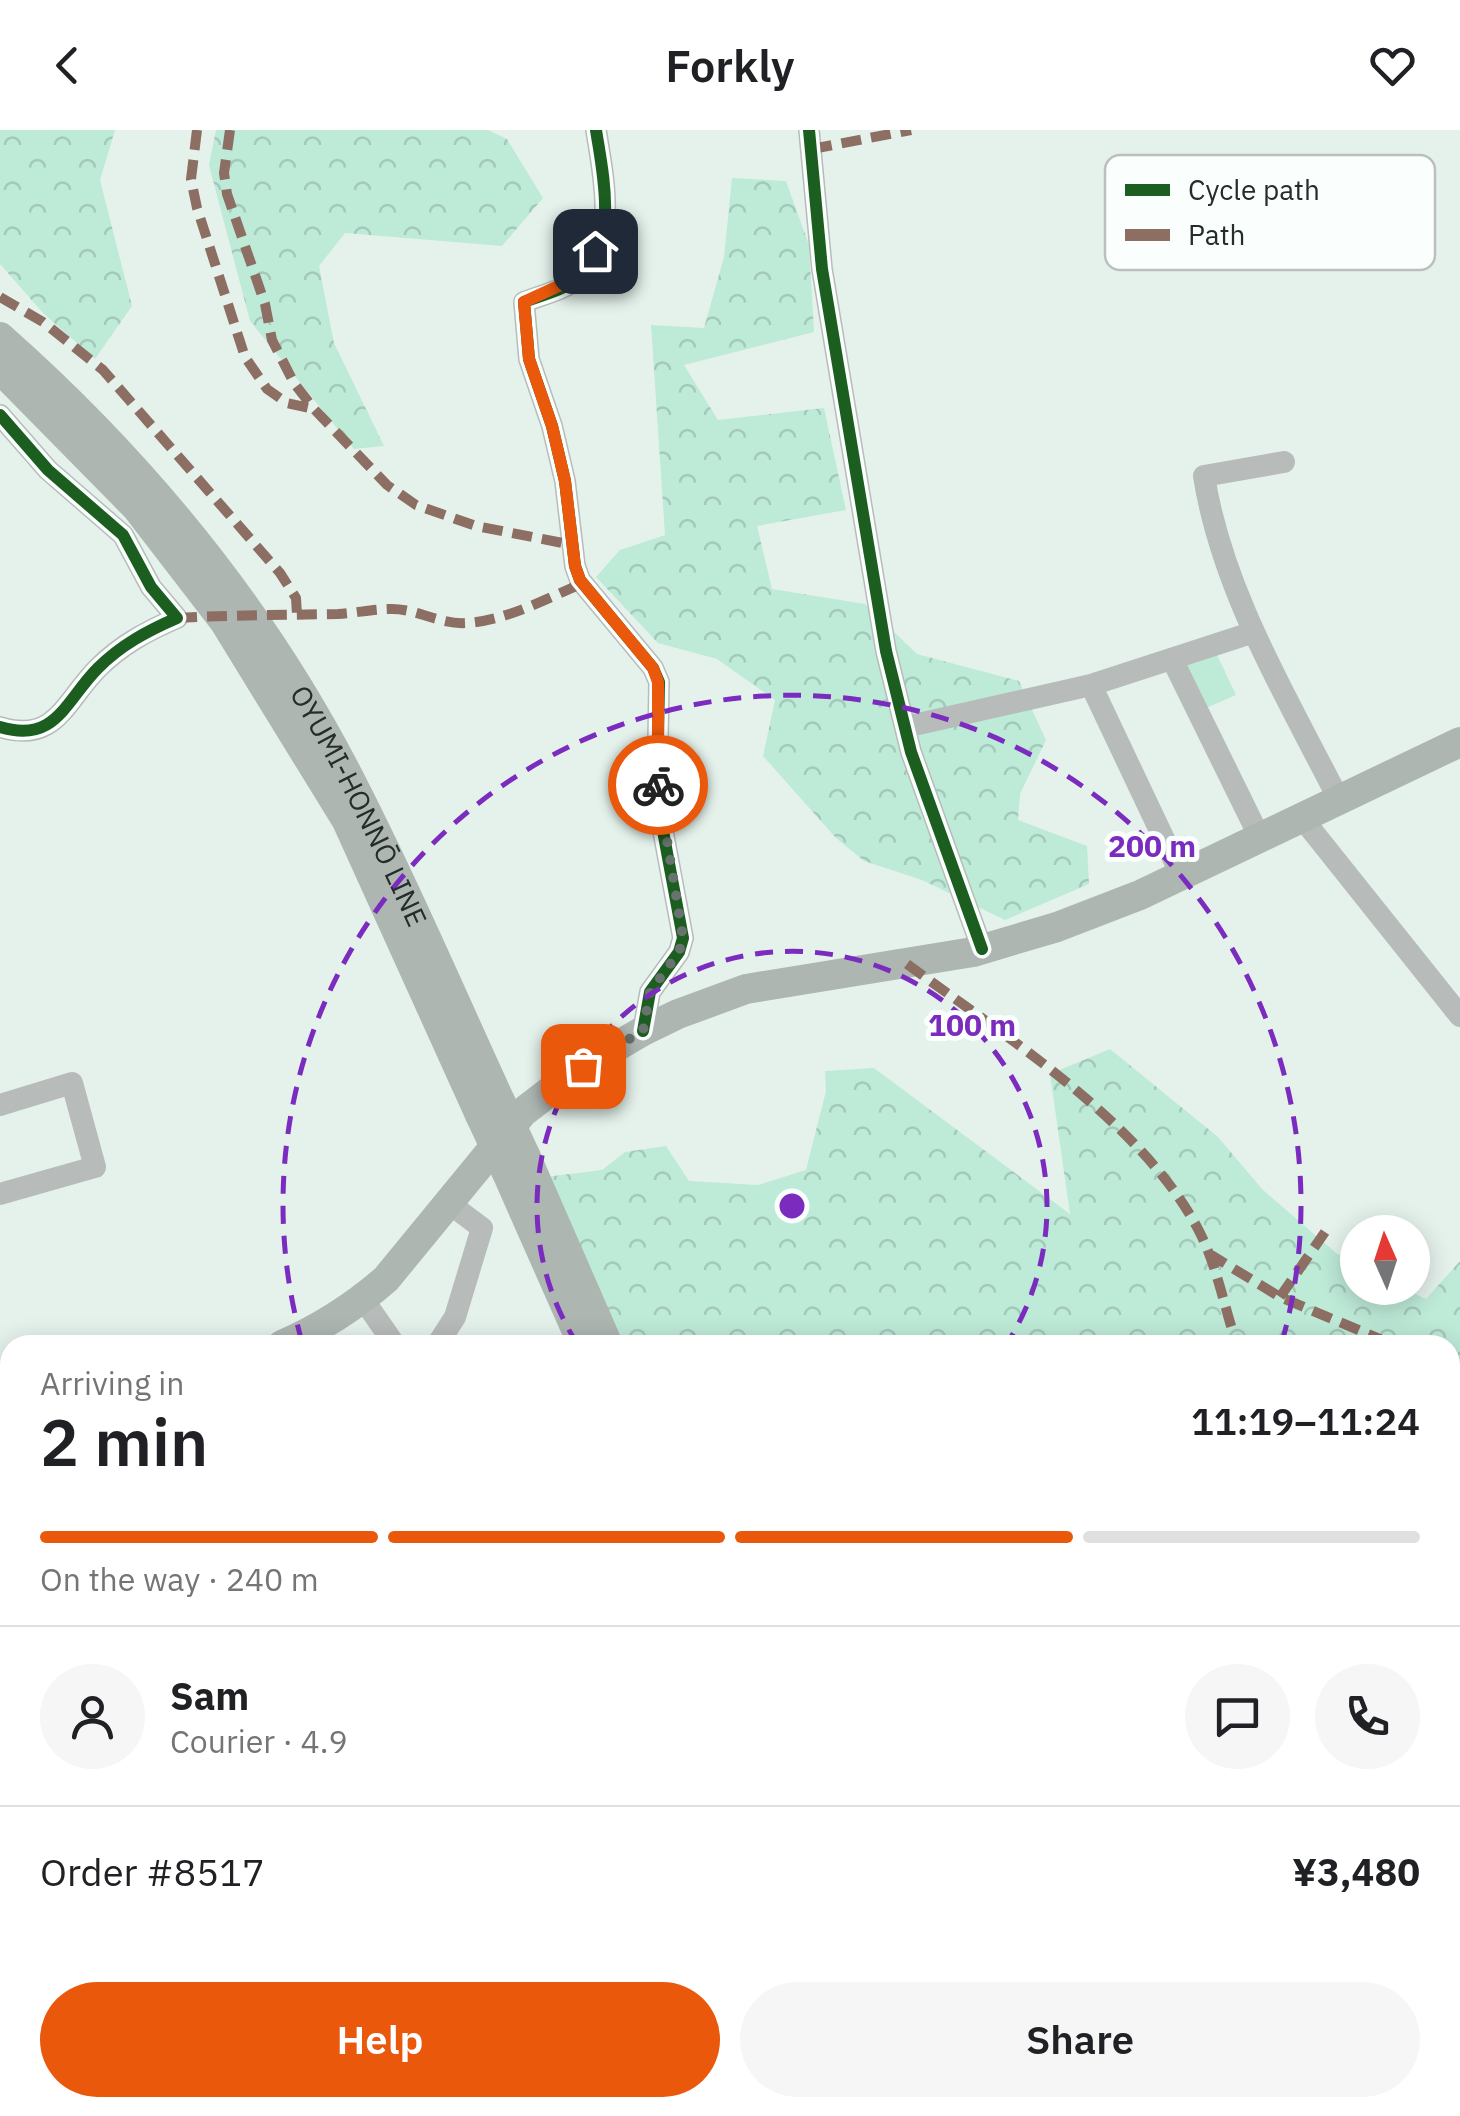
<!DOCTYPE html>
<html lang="en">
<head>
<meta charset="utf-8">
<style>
  body { margin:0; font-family:"IBM Plex Sans",sans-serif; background:#f6f6f6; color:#202124; height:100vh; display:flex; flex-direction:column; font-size:38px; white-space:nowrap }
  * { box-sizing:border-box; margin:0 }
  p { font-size:32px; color:#757577 }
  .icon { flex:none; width:55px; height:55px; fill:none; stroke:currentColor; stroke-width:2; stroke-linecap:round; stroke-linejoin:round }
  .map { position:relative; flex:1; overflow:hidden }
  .panel { position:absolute; left:0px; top:1205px; width:1460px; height:782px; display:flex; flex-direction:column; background:#fff; border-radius:30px 30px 0 0; box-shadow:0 5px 25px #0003 }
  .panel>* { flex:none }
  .needle { width:65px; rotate:357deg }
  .fabs { position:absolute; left:1340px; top:1085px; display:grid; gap:20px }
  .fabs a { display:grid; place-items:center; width:90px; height:90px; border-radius:50%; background:#fff; box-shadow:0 5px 25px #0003; font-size:50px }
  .pin { position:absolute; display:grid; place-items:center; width:85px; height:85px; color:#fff; margin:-42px; border-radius:20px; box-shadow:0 5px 15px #0006 }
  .courier { position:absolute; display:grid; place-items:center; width:100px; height:100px; margin:-50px; border:8px solid #ea580c; border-radius:50%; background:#fff; color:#222; box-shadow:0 2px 12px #0007 }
  .summary em { font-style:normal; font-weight:600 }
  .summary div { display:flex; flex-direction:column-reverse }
  .summary { display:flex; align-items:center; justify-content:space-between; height:170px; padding:0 40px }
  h1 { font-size:65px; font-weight:600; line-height:75px }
  .bar { display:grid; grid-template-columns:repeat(4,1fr); gap:15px 10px; align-content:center; height:120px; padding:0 40px }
  .bar i { height:12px; border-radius:8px; background:#e0e0e0 }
  .bar .selected { background:#ea580c }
  .bar p { grid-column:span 4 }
  .line { display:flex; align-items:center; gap:25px; padding:0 40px; border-top:2px solid #e0e0e0 }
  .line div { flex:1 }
  .round { display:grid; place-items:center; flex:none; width:105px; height:105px; border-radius:52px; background:#f6f6f6 }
  .button { display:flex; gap:20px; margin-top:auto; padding:20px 40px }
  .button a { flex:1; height:115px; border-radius:60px; background:#ea580c; color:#fff; font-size:40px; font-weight:600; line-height:115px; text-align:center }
  .button a+a { background:#f6f6f6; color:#202124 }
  header { display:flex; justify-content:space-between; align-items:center; height:130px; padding:0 40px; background:#fff; font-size:45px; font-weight:600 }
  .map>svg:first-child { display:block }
  .forest { fill:url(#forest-crowns) }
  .green { fill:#beead8 }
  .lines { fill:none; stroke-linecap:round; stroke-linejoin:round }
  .minor { stroke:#b7bcba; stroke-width:22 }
  .major { stroke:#aeb6b2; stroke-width:30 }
  .major-bridge { stroke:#aeb6b2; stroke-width:30 }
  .quiet { stroke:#8d6e63; stroke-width:10; stroke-dasharray:20 10; stroke-linecap:butt }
  .cycleway-casing { stroke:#fafffd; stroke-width:19 }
  .cycleway { stroke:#1b5e20; stroke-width:12 }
  .done { stroke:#68726e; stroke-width:10; stroke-dasharray:0 18 }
  .route { stroke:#ea580c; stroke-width:12 }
  .ring { fill:none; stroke:#7b2cbf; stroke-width:5; stroke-dasharray:18 12 }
  .labels { text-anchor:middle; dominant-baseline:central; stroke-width:10; stroke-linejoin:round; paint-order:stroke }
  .street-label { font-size:28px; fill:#252d2a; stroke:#fafffd }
  .key { fill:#fafffd; stroke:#bac0be; stroke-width:2.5 }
  .key-label { font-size:28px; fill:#252d2a }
  .centre { fill:#7b2cbf; stroke:#fafffd; stroke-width:5 }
  .ring-label { font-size:30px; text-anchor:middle; font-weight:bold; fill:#7b2cbf; stroke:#fafffd; stroke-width:10; stroke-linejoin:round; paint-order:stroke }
</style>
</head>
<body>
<header><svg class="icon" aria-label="back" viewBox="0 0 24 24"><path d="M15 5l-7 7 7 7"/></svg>Forkly<svg class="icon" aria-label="heart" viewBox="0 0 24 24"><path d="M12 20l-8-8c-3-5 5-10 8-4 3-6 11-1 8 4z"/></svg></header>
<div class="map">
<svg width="1460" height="1986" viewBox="0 0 1460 1986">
  <defs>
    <pattern id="forest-crowns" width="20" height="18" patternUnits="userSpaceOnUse" patternTransform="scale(2.5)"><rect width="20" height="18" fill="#beead8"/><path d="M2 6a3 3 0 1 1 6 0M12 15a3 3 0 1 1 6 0" fill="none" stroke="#a3c9ba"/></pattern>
  </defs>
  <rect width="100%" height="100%" fill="#e5f2ec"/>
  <path class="forest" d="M0 0H115L100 50 132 176 95 229 43 183 0 134Z
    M216 0H488L507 9 543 68 502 116 345 103 319 136 334 213 384 316 354 319 250 191 209 35Z
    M732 48 786 51 809 115 814 202 684 235 718 290 824 278 846 380 757 396 772 459 865 474 917 524 1019 551 1046 610 1020 664 1018 690 1087 716 1089 754 1005 790 922 750 864 731 836 708 763 626 775 570 717 529 658 513 596 447 620 420 665 405 651 195 704 198 724 127Z
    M1110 919 1218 1007 1263 1060 1336 1123 1357 1134 1358 1158H1403L1426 1169 1460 1131V1336L1450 1344V1215H618L529 1049 602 1040 625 1022 666 1016 689 1051 758 1055 806 1040 826 961 825 941 874 938 1070 1084 1050 944Z"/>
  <path class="green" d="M1217 525 1236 565 1201 580 1181 537Z"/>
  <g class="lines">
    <path class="minor" d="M596 0C603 45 618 108 582 145 568 159 542 165 524 172L529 229 552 296 565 351 575 436 580 450 653 538 659 552 657 669 683 808 679 822 650 862 643 901
      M809 0 822 139 886 521 911 622 982 819
      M0 285 48 340 123 405 151 457 177 488C147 501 121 515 98 538 65 571 56 614 0 597
      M1284 332 1204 346C1222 461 1287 567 1339 670
      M1172 529 1260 708
      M1091 555 1181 745
      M905 597 1091 555 1254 502
      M1302 688 1460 886
      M0 975 72 953 95 1037 0 1064
      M363 1169 395 1215
      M437 1215 455 1187 482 1098 450 1074
      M0 1713 10 1690
      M0 1806 10 1809
      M0 1891 10 1860
      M740 1978 744 1986
      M425 1986 428 1978"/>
    <g class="major">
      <path id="s1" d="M0 207C139 330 259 475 345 640 401 748 449 860 500 971"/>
      <path d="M0 239 137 378 224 491 347 691 481 987"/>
      <path d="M525 1025 608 1215"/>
      <path d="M507 1043 583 1215"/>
      <path d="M282 1215C321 1198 354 1177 386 1149L523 982 583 936 643 901 678 884 746 859 973 822 1057 797 1140 765 1460 612"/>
      <path d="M0 1330 10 1326"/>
      <path d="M901 1978 904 1986"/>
    </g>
    <path class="major-bridge" d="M500 971 525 1025
      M481 987 507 1043"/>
    <path class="quiet" d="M197 0 191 49 197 78 245 227 267 259 287 273 314 279
      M230 0 224 43 227 64 265 174 272 210 294 253 314 279 387 355 416 375 476 396 573 415
      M812 19 911 0
      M0 167 43 192 103 240 280 443 296 468 297 485
      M177 488C231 485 284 485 338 484 356 483 374 479 392 479 418 479 440 495 467 493 507 490 546 469 583 453
      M907 834C1003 905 1142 992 1198 1099 1217 1135 1224 1177 1237 1215
      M1208 1123 1280 1167 1394 1215
      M1280 1167 1325 1102
      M1450 1249 1460 1255
      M1450 1671 1460 1684
      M758 1978 764 1986
      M847 1978 852 1986
      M396 1986 399 1978
      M1049 1986 1050 1978"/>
    <defs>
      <path id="cycleway" d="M596 0C603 45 618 108 582 145 568 159 542 165 524 172L529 229 552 296 565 351 575 436 580 450 653 538 659 552 657 669 683 808 679 822 650 862 643 901
        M809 0 822 139 886 521 911 622 982 819
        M0 285 48 340 123 405 151 457 177 488C147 501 121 515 98 538 65 571 56 614 0 597"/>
    </defs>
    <use href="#cycleway" class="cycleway-casing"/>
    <use href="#cycleway" class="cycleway"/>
  </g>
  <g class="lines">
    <path class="done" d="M583 936 643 901 650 862 679 822 683 808 658 655"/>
    <path class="route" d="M595 121 580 146 524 172 529 229 552 296 565 351 575 436 580 450 653 538 658 552V655"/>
  </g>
  <g class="ring">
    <path d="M578 1215A255 255 0 1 1 1006 1215"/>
    <path d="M302 1212A509 509 0 1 1 1282 1212"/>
  </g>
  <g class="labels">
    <g class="street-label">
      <text stroke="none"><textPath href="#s1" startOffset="595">OYUMI-HONNŌ LINE</textPath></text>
    </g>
  </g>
  <rect x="1105" y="25" width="330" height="115" rx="15" class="key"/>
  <rect x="1125" y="54" width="45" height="12" fill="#1b5e20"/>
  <rect x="1125" y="99" width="45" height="12" fill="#8d6e63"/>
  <g class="key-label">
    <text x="1188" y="70">Cycle path</text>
    <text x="1188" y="115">Path</text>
  </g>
  <circle cx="792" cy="1076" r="15" class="centre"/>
  <g class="ring-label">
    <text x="1152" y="727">200 m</text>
    <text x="972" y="906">100 m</text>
  </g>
</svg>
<div class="fabs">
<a><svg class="needle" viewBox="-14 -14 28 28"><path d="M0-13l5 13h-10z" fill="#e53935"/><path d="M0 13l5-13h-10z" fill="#757577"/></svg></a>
</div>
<div class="pin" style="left:583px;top:936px;background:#ea580c"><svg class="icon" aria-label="bag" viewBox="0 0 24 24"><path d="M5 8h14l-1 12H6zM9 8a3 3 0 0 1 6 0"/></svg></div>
<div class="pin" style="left:595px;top:121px;background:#1f2937"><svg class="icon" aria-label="home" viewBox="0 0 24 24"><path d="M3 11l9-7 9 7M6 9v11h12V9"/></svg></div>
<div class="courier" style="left:658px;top:655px"><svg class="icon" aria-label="bike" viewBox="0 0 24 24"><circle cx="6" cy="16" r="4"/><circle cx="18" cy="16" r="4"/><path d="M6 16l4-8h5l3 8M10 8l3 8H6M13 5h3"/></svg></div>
<section class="panel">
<div class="summary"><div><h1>2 min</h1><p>Arriving in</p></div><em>11:19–11:24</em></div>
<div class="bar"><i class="selected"></i><i class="selected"></i><i class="selected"></i><i></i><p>On the way · 240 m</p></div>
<div class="line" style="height:180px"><a class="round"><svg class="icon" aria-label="person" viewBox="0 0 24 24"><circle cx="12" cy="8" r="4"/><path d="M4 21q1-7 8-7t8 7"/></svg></a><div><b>Sam</b><p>Courier · 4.9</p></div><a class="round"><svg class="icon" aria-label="chat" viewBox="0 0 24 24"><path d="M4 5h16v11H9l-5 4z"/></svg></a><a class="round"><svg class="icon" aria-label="phone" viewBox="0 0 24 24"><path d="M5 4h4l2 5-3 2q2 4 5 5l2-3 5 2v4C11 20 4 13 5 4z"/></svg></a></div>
<div class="line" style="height:130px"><div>Order #8517</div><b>¥3,480</b></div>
<div class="button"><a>Help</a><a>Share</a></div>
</section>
</div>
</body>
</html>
